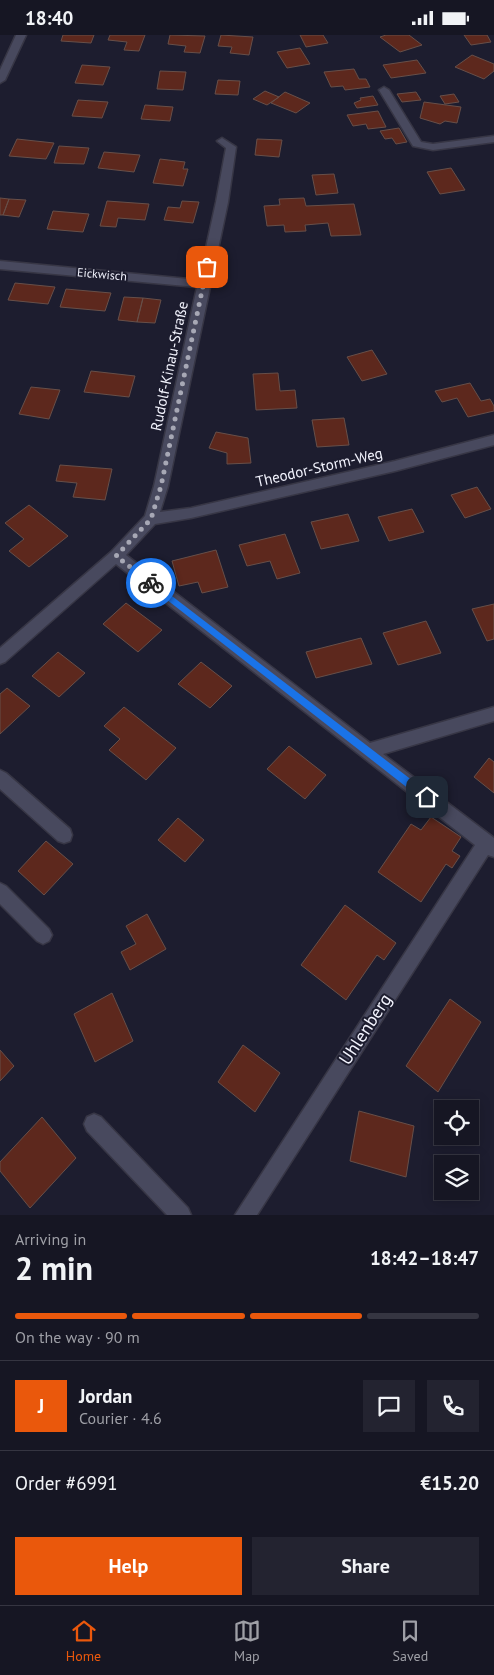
<!DOCTYPE html>
<html lang="en">
<head>
<meta charset="utf-8">
<style>
  body { margin:0; font-family:"PT Sans",sans-serif; background:#232330; color:#f1f3f6; height:100vh; display:flex; flex-direction:column; font-size:19px; white-space:nowrap }
  * { box-sizing:border-box; margin:0 }
  p { font-size:16px; color:#9e9fa6 }
  .icon { flex:none; width:28px; height:28px; fill:none; stroke:currentColor; stroke-width:2; stroke-linecap:round; stroke-linejoin:round }
  .map { position:relative; height:1180px; overflow:hidden }
  .side { display:flex; flex-direction:column; background:#161623; flex:1 }
  .side>* { flex:none }
  .tools { position:absolute; left:434px; top:1065px; display:grid; gap:10px }
  .tools a { display:grid; place-items:center; width:45px; height:45px; border-radius:0px; background:#161623; box-shadow:0 2px 12px #0003,0 0 0 1px #353541; font-size:25px }
  .pin { position:absolute; display:grid; place-items:center; width:42px; height:42px; color:#fff; margin:-21px; border-radius:10px; box-shadow:0 2px 8px #0006 }
  .courier { position:absolute; display:grid; place-items:center; width:50px; height:50px; margin:-25px; border:4px solid #1a73e8; border-radius:50%; background:#fff; color:#222; box-shadow:0 1px 6px #0007 }
  .overview em { font-style:normal; font-weight:700 }
  .overview div { display:flex; flex-direction:column-reverse }
  .overview { display:flex; align-items:center; justify-content:space-between; height:85px; padding:0 15px }
  h1 { font-size:32px; font-weight:700; line-height:38px }
  .bar { display:grid; grid-template-columns:repeat(4,1fr); gap:8px 5px; align-content:center; height:60px; padding:0 15px }
  .bar i { height:6px; border-radius:4px; background:#353541 }
  .bar .on { background:#ea580c }
  .bar p { grid-column:span 4 }
  .line { display:flex; align-items:center; gap:12px; padding:0 15px; border-top:1px solid #353541 }
  .line div { flex:1 }
  .round { display:grid; place-items:center; flex:none; width:52px; height:52px; border-radius:0px; background:#232330 }
  .cta { display:flex; gap:10px; margin-top:auto; padding:10px 15px }
  .cta a { flex:1; height:58px; border-radius:0px; background:#ea580c; color:#fff; font-size:20px; font-weight:700; line-height:58px; text-align:center }
  .cta a+a { background:#232330; color:#f1f3f6 }
  .status { display:flex; justify-content:space-between; align-items:center; height:35px; padding:0 25px; background:#161623; direction:ltr }
  .status svg { height:14px; fill:currentColor }
  .tabs { display:flex; justify-content:space-around; align-items:center; height:70px; border-top:1px solid #353541; background:#161623; font-size:14px; color:#9e9fa6 }
  .tabs a { display:grid; justify-items:center; gap:2px }
  .tabs .on { color:#ea580c }
  .map>svg:first-child { display:block }
  .building { fill:#5d281d; stroke:#674f49 }
  .lines { fill:none; stroke-linecap:round; stroke-linejoin:round }
  .minor-casing { stroke:#373645; stroke-width:3 }
  .minor { fill:#48495e; fill-rule:evenodd }
  .route { fill:#1a73e8 }
  .done { stroke:#a7a8b5; stroke-width:5; stroke-dasharray:0 9 }
  .labels { text-anchor:middle; dominant-baseline:central; stroke-width:4; stroke-linejoin:round; paint-order:stroke }
  .far-street-label { font-size:12px; fill:#f2f3fd; stroke:#1d1d2f }
  .street-label { font-size:15px; fill:#f2f3fd; stroke:#1d1d2f }
  .near-street-label { font-size:18px; fill:#f2f3fd; stroke:#1d1d2f }
</style>
</head>
<body>
<div class="status"><b>18:40</b><svg viewBox="0 0 49 12"><path d="M0 12V9h3v3zM5 12V6h3v6zM10 12V3h3v9zM15 12V0h3v12zM26 1h20v11H26zM47 4h2v5h-2z"/></svg></div>
<div class="map">
<svg width="494" height="1180" viewBox="0 0 494 1180">
  <rect width="100%" height="100%" fill="#1d1d2f"/>
  <path class="building" d="M63 0H94L91 8 61 6Z
    M110 0H145L139 16 124 15 127 7 108 5Z
    M170 0 205 1 200 18 184 17 186 11 168 9Z
    M221 0 253 2 249 20 230 18 232 12 218 11Z
    M300 0H323L328 8 306 12Z
    M386 0H409L422 10 400 17 380 2Z
    M464 0H487L491 7 471 10Z
    M300 13 310 29 287 33 277 17Z
    M472 20 494 29V36L484 44 455 32Z
    M417 25 426 38 391 43 383 30Z
    M82 30 110 32 103 50 75 48Z
    M354 34 359 44H366L370 52 345 55 343 51 331 52 324 37Z
    M160 36 186 37 183 55 157 54Z
    M218 45 240 46 238 60 215 59Z
    M265 56 279 62 267 70 253 64Z
    M285 57 310 68 296 78 271 68Z
    M416 57 421 65 402 67 397 59Z
    M454 59 459 67 445 69 440 61Z
    M373 61 378 70 357 73 354 68 361 65 360 63Z
    M78 65 108 67 102 83 72 81Z
    M424 67 461 72 457 88 445 86 440 89 420 83Z
    M145 70 173 72 170 86 141 84Z
    M378 76 386 92 368 94 366 89 353 91 347 80Z
    M399 93 407 107 396 109 392 103 385 104 380 96Z
    M17 104 54 108 46 124 9 121Z
    M257 104 282 105 279 122 255 120Z
    M59 111 89 113 84 129 54 128Z
    M104 117 140 120 134 137 98 133Z
    M160 124 185 127 183 134H188L183 151 153 148Z
    M451 133 465 155 440 159 427 137Z
    M334 139 338 158 316 160 312 140Z
    M0 163 9 164 3 180H0Z
    M304 163 306 171 354 169 361 200 331 201 328 188 305 190 306 196 285 197 284 190 267 191 264 171 280 170 279 164Z
    M9 164 26 165 19 182 3 180Z
    M107 166 149 169 145 185 118 183 116 192 100 191Z
    M182 166 199 167 193 188 164 185 168 172 180 173Z
    M53 176 89 179 83 197 47 194Z
    M15 248 55 252 48 269 8 265Z
    M66 254 111 258 105 276 60 272Z
    M124 262 143 263 137 287 118 285Z
    M143 263 161 265 155 288 137 287Z
    M372 315 387 339 362 346 347 322Z
    M91 336 135 341 129 362 84 357Z
    M278 338 280 356 295 355 297 373 256 375 253 339Z
    M470 348 481 366 490 364 494 371V376L468 382 457 363 442 367 435 356Z
    M31 352 60 355 49 384 19 379Z
    M344 383 349 410 317 412 312 385Z
    M216 397 248 403 251 428 227 429V418L209 413Z
    M60 430 112 434 105 465 73 462 77 448 56 446Z
    M477 452 491 474 465 483 451 460Z
    M29 470 68 501 29 532 9 516 24 504 5 488Z
    M412 474 424 497 389 506 378 482Z
    M348 479 359 506 321 514 311 487Z
    M285 499 300 538 277 544 270 526 247 531 239 510Z
    M216 515 228 552 202 558 198 547 179 551 172 526Z
    M126 568 162 595 138 617 103 589Z
    M494 569V604L487 606 472 574Z
    M426 586 441 618 398 630 383 598Z
    M361 603 372 629 316 643 306 617Z
    M58 617 85 638 59 662 32 641Z
    M201 627 232 651 210 673 178 649Z
    M7 653 30 671 0 699V659Z
    M124 672 176 713 146 745 109 715 120 704 104 691Z
    M289 711 326 740 305 764 267 734Z
    M489 723 494 727V758L474 742Z
    M431 782 461 802 452 816 460 821 452 833 446 829 421 867 378 837 411 789 421 795Z
    M178 783 204 805 185 827 158 805Z
    M46 806 73 829 44 860 18 836Z
    M345 870 396 908 384 925 377 920 346 965 301 930Z
    M147 879 166 914 130 935 121 917 136 909 126 891Z
    M112 958 133 1006 95 1027 74 979Z
    M450 964 481 987 438 1057 406 1031Z
    M243 1010 280 1038 255 1077 218 1047Z
    M0 1015 14 1031 0 1046Z
    M359 1076 414 1091 406 1142 350 1126Z
    M42 1082 76 1123 30 1173 0 1136V1127Z"/>
  <g class="lines">
    <defs>
      <path id="minor" d="M16 0H26L5 45 0 48V35Z
        M384 52 389 55 421 107 433 109 494 101V107L433 115 413 111 379 55Z
        M222 103 236 112 228 167 168 451 160 477 191 473 395 426 494 400V410L395 436 191 483 155 489 126 520 370 708 494 672V686L383 719 494 803V822L488 820 257 1180H235L475 810 116 529 5 627 0 629V613L111 517 145 481 154 451 197 252 0 234V226L199 245 216 167 226 113 217 106Z
        M0 735 6 738 70 794 72 800 70 806 64 808 58 806 0 754Z
        M0 848 6 851 49 894 52 900 49 906 43 909 37 906 0 869Z
        M94 1079 101 1082 188 1173 191 1180H167L87 1096 84 1089 87 1082Z"/>
    </defs>
    <use href="#minor" class="minor-casing"/>
    <use href="#minor" class="minor"/>
  </g>
  <path class="route" d="M151 545 430 759V765H423L148 550 147 548Z"/>
  <g class="lines">
    <path class="done" d="M151 548 116 521 151 484 161 451 207 232"/>
  </g>
  <g class="labels">
    <g class="far-street-label">
      <text transform="translate(102 239) rotate(5)">Eickwisch</text>
    </g>
    <g class="street-label">
      <text transform="translate(169 331) rotate(-78)">Rudolf-Kinau-Straße</text>
      <text transform="translate(319 432) rotate(-13)">Theodor-Storm-Weg</text>
    </g>
    <g class="near-street-label">
      <text transform="translate(365 994) rotate(-57)">Uhlenberg</text>
    </g>
  </g>
</svg>
<div class="tools">
<a><svg class="icon" aria-label="locate" viewBox="0 0 24 24"><circle cx="12" cy="12" r="6"/><path d="M12 2v4M12 18v4M2 12h4M18 12h4"/></svg></a>
<a><svg class="icon" aria-label="layers" viewBox="0 0 24 24"><path d="M12 4l9 5-9 5-9-5zM3 14l9 5 9-5"/></svg></a>
</div>
<div class="pin" style="left:207px;top:232px;background:#ea580c"><svg class="icon" aria-label="bag" viewBox="0 0 24 24"><path d="M5 8h14l-1 12H6zM9 8a3 3 0 0 1 6 0"/></svg></div>
<div class="pin" style="left:427px;top:762px;background:#1f2937"><svg class="icon" aria-label="home" viewBox="0 0 24 24"><path d="M3 11l9-7 9 7M6 9v11h12V9"/></svg></div>
<div class="courier" style="left:151px;top:548px"><svg class="icon" aria-label="bike" viewBox="0 0 24 24"><circle cx="6" cy="16" r="4"/><circle cx="18" cy="16" r="4"/><path d="M6 16l4-8h5l3 8M10 8l3 8H6M13 5h3"/></svg></div>
</div>
<section class="side">
<div class="overview"><div><h1>2 min</h1><p>Arriving in</p></div><em>18:42–18:47</em></div>
<div class="bar"><i class="on"></i><i class="on"></i><i class="on"></i><i></i><p>On the way · 90 m</p></div>
<div class="line" style="height:90px"><b class="round" style="background:#ea580c;color:#fff">J</b><div><b>Jordan</b><p>Courier · 4.6</p></div><a class="round"><svg class="icon" aria-label="chat" viewBox="0 0 24 24"><path d="M4 5h16v11H9l-5 4z"/></svg></a><a class="round"><svg class="icon" aria-label="phone" viewBox="0 0 24 24"><path d="M5 4h4l2 5-3 2q2 4 5 5l2-3 5 2v4C11 20 4 13 5 4z"/></svg></a></div>
<div class="line" style="height:65px"><div>Order #6991</div><b>€15.20</b></div>
<div class="cta"><a>Help</a><a>Share</a></div>
</section>
<nav class="tabs">
<a class="on"><svg class="icon" aria-label="home" viewBox="0 0 24 24"><path d="M3 11l9-7 9 7M6 9v11h12V9"/></svg>Home</a>
<a><svg class="icon" aria-label="map" viewBox="0 0 24 24"><path d="M3 6l6-2 6 2 6-2v14l-6 2-6-2-6 2zM9 4v14M15 6v14"/></svg>Map</a>
<a><svg class="icon" aria-label="saved" viewBox="0 0 24 24"><path d="M7 4h10v16l-5-4-5 4z"/></svg>Saved</a>
</nav>
</body>
</html>
